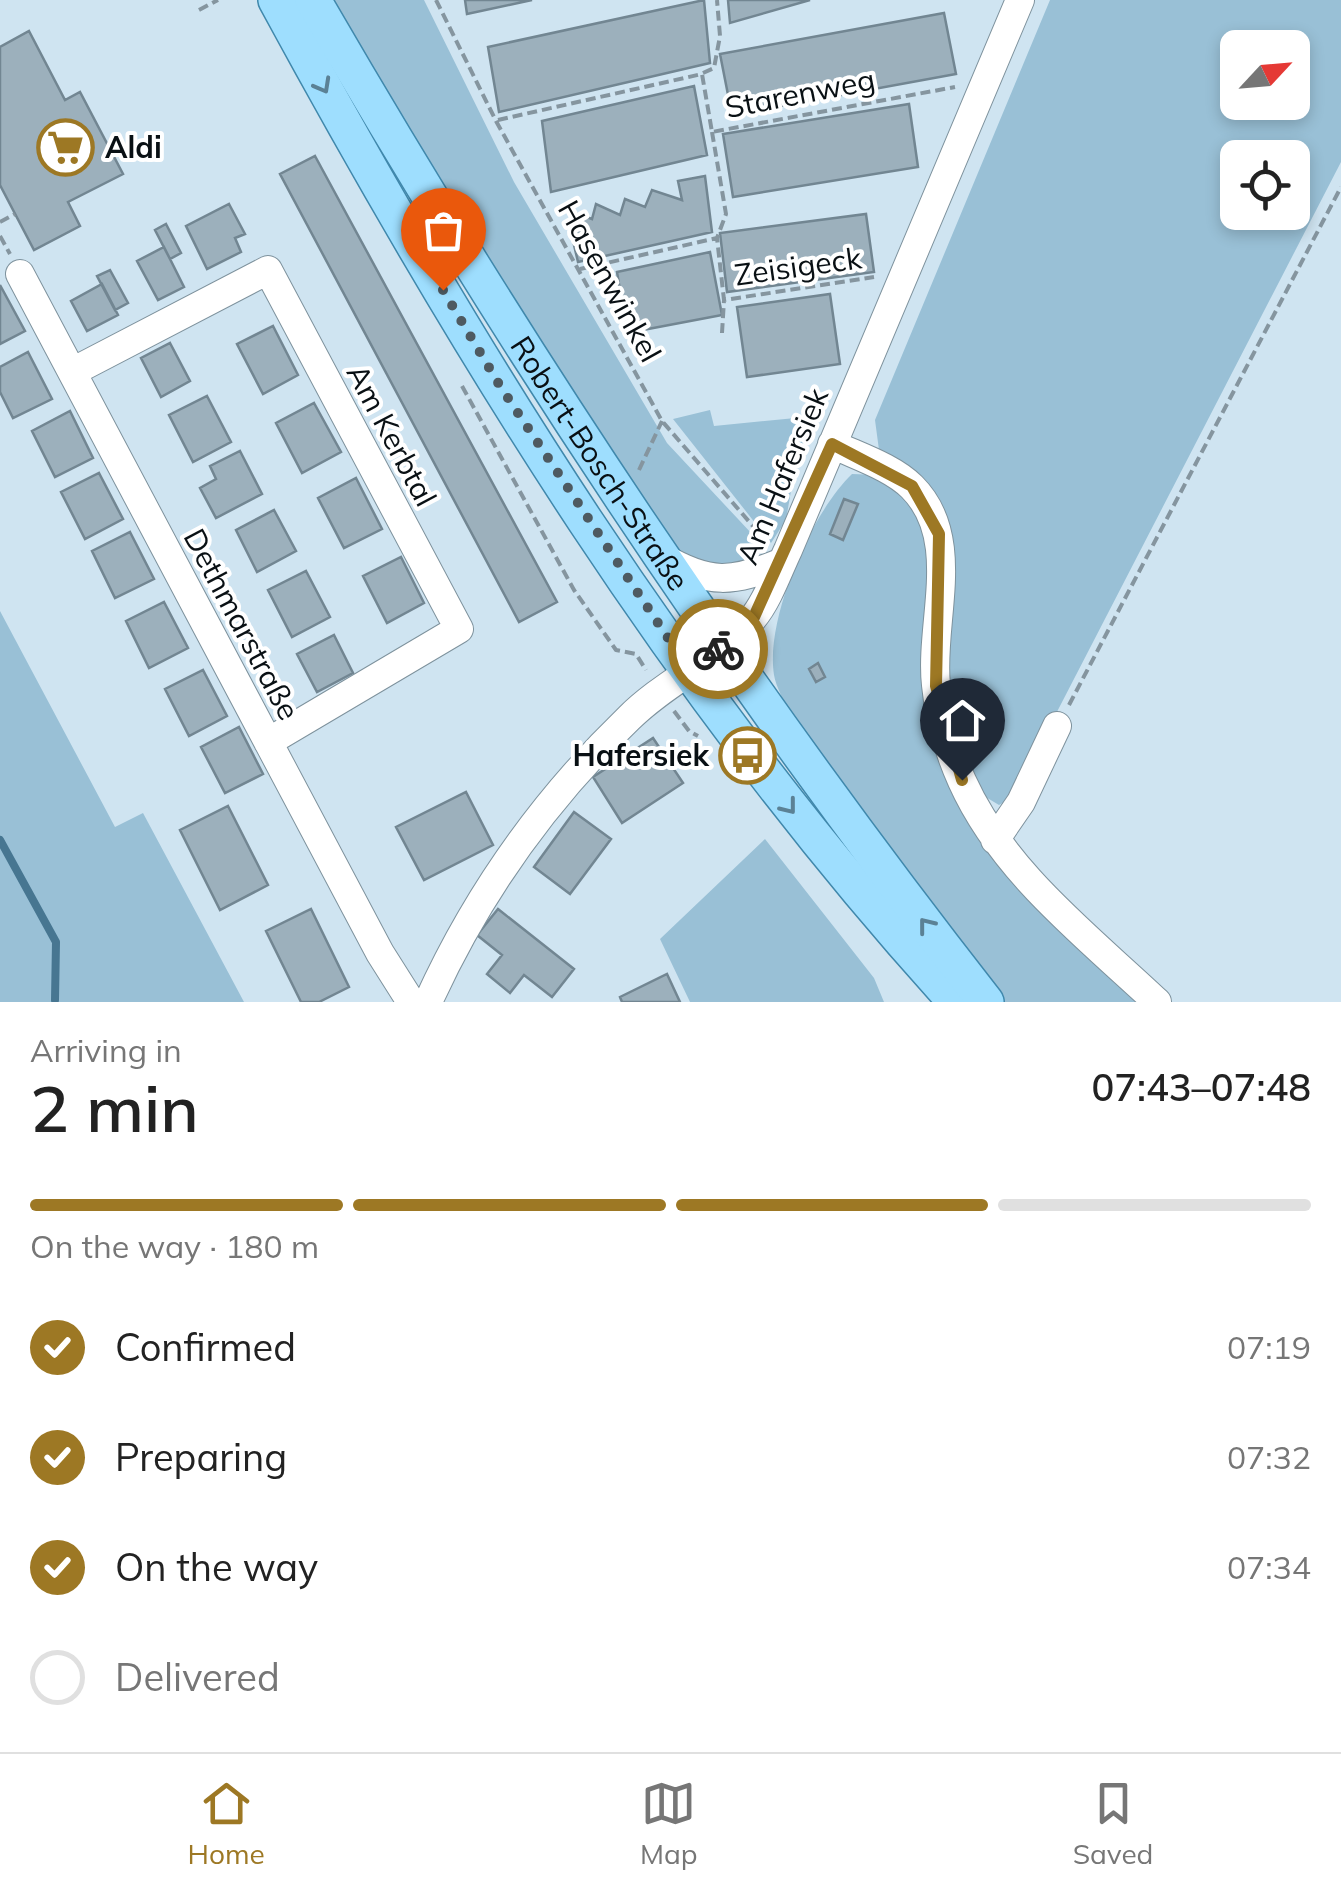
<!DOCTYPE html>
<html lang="en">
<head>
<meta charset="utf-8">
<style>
  body { margin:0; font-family:Mulish,sans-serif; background:#f6f6f6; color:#222; height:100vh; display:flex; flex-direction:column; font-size:38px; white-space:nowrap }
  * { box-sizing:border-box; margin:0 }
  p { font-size:32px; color:#767676 }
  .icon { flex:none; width:55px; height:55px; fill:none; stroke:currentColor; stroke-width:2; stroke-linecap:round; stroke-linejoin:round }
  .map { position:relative; height:1002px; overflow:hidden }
  .details { display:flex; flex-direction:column; background:#fff; flex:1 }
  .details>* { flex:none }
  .needle { width:65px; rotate:64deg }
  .buttons { position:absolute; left:1220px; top:30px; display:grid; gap:20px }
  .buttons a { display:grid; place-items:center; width:90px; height:90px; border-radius:15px; background:#fff; box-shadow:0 5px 15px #0003; font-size:50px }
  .pin { position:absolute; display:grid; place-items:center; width:85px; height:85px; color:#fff; margin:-102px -42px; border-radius:50% 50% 50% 0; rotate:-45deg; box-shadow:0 0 10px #0007 }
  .pin .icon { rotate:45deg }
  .courier { position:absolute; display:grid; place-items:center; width:100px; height:100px; margin:-50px; border:8px solid #9d7824; border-radius:50%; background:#fff; color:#222; box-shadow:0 2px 12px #0007 }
  .headline em { font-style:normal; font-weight:600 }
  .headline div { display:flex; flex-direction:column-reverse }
  .headline { display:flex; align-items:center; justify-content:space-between; height:170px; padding:0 30px }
  h1 { font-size:65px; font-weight:600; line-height:75px }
  .bar { display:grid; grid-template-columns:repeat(4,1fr); gap:15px 10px; align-content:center; height:120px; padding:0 30px }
  .bar i { height:12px; border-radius:8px; background:#e0e0e0 }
  .bar .on { background:#9d7824 }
  .bar p { grid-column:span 4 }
  ol { padding:0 30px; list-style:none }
  li { display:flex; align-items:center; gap:30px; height:110px }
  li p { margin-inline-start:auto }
  li .icon { padding:10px; border-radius:50%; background:#9d7824; color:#fff; stroke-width:4 }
  li:last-child { color:#767676 }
  li i { width:55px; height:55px; border:5px solid #e0e0e0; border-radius:50% }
  .tabs { display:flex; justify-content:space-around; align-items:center; height:140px; border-top:2px solid #e0e0e0; background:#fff; font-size:28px; color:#767676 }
  .tabs a { display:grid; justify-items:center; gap:5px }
  .tabs .on { color:#9d7824 }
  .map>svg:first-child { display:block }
  .green { fill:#99c0d6; fill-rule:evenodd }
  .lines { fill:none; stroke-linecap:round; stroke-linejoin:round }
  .stream { stroke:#477691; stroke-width:8 }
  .building { fill:#9cb0bc; stroke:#728692; stroke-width:2.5 }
  .minor-casing { stroke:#7e929d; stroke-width:30 }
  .major-casing { stroke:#4088ac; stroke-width:38 }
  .path { stroke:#85959f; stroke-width:4; stroke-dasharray:10 5; stroke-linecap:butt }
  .minor { stroke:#fff; stroke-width:28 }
  .major { stroke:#9edefe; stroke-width:35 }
  .oneway { stroke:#5b8195 }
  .done { stroke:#4e5a61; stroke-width:10; stroke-dasharray:0 18 }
  .route { stroke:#9d7824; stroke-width:12 }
  .labels { text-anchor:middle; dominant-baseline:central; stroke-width:8; stroke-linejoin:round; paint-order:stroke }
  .street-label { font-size:30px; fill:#091014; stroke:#fff }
  .poi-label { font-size:30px; font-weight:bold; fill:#091014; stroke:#fff; text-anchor:start }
</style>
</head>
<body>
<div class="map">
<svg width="1341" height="1002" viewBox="0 0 1341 1002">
  <rect width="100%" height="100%" fill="#cfe4f1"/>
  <path class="green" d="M328 0H424L514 182 667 443 766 549C727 578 689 561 657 532Z
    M1050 0H1341V162L1013 797 999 805 984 796 957 731 943 661 950 571 879 450 875 420ZM1238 48H1292V102H1238ZM1238 158H1292V212H1238Z
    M710 410 714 426 816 416 793 479 786 520 771 543 673 419Z
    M852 474C896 474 904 490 925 526L960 791 1147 1002H1005L788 712C784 700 776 687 774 675 765 618 812 512 852 474Z
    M0 611 115 827 143 813 244 1002H0Z
    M765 839 874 978 884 1002H690L660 939Z"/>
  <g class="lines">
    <path class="stream" d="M0 840 56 942 55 1000"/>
  </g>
  <path class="building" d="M465 0H532L467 14Z
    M704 0 710 63 499 112 488 47Z
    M728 0H810L730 23Z
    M944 13 956 74 732 115 720 54Z
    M29 31 65 100 80 92 123 174 68 202 80 226 34 250 0 185V47Z
    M694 86 707 155 551 192 542 121Z
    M909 104 918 167 733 197 723 134Z
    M315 156 557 602 519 622 280 174Z
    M705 176 712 232 578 262 570 228 576 213 592 219 596 204 620 215 625 199 645 207 652 190 682 200 678 181Z
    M229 204 245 234 235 238 241 252 207 269 186 226Z
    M866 214 874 272 727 292 720 233Z
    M166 224 181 253 170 259 155 230Z
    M164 247 184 287 158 300 137 261Z
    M710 252 722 315 627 333 617 272Z
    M110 270 128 303 115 310 97 276Z
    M102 284 118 315 87 331 71 301Z
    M0 285 25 331 0 344Z
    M830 294 840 364 747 377 737 307Z
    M273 326 298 375 263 394 237 344Z
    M170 343 190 381 161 397 141 358Z
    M28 352 52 399 13 418 0 392V367Z
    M207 396 231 442 193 462 169 415Z
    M314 403 341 452 302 473 276 423Z
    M70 411 93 458 55 477 32 431Z
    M240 451 262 494 216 518 200 488 216 479 210 466Z
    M99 473 123 519 85 539 61 492Z
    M356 478 382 529 344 548 318 498Z
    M844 499 858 504 843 540 830 534Z
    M274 510 296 551 257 572 236 530Z
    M130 532 154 579 115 598 92 551Z
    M401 557 424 603 387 623 363 576Z
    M306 571 330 617 292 637 268 590Z
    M164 602 188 648 149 668 126 621Z
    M334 635 353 673 317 692 297 654Z
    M818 663 825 677 816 682 809 669Z
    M203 670 227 716 189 736 165 689Z
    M239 727 263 774 225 793 201 747Z
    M653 738 683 783 622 823 593 777Z
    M466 792 493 845 424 880 396 827Z
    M228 806 268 885 220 910 180 830Z
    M574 812 611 839 570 894 534 867Z
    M311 909 349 987 319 1002H301L266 931Z
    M498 909 574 969 552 997 524 975 510 993 487 974 502 955 477 935Z
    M667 974 680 1002H622L620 997Z"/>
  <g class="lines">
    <defs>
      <path id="minor" d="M20 274 380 953 411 1002
        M72 372 268 270 459 629 268 742
        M832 444C857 456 892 467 912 487 964 539 929 622 936 685 939 717 949 752 962 781 1003 872 1086 935 1157 1002
        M662 557C709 585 733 583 782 562
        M995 840 1021 802 1057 726
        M428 1002C476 896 545 799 629 718 666 681 719 659 753 618 768 600 778 571 788 550L1020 0"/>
      <g id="major">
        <path d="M276 0C468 354 684 704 956 1002"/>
        <path id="s1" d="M313 0C515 349 737 684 986 1002"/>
      </g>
    </defs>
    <use href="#minor" class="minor-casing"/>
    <use href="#major" class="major-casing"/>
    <path class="path" d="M436 0 496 121 662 421 765 540
      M199 10 218 0
      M703 73 714 68 720 36 717 0
      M498 120 702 74 712 132 955 87
      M712 132 726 214 717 238
      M0 222 15 214
      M0 236 10 254
      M580 269 717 238 724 300 874 277
      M722 333 724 300
      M462 386 574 590 616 650 636 654 646 670
      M639 470 662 421
      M1069 705 1341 187
      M674 711 689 731 698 736"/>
    <use href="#minor" class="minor"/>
    <use href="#major" class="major"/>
  </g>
  <defs><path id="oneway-chevron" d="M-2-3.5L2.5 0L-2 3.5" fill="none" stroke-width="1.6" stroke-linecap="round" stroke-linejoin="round" transform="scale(2.5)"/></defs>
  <g class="oneway">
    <use href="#oneway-chevron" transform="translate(323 86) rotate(61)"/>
    <use href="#oneway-chevron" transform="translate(789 807) rotate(52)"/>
    <use href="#oneway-chevron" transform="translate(926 925) rotate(-128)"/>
  </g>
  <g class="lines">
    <path class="done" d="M443 290 500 386 690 671 718 649"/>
    <path class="route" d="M718 649 754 617 832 444 912 486 939 534 936 686 962 780"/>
  </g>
  <defs>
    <symbol id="supermarket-ring" viewBox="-11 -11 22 22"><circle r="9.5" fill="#fff" stroke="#9d7824" stroke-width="1.5"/><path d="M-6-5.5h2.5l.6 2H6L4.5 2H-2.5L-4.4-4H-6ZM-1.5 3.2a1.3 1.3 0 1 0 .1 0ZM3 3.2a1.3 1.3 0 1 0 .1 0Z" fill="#9d7824"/></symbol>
    <symbol id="bus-ring" viewBox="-11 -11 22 22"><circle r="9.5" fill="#fff" stroke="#9d7824" stroke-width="1.5"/><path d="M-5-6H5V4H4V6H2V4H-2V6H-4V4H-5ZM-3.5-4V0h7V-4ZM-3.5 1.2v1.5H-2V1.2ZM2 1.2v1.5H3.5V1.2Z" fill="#9d7824"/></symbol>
  </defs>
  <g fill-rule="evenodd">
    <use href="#supermarket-ring" x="34" y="116" width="63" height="63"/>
    <use href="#bus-ring" x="716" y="724" width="63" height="63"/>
  </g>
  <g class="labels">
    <g class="street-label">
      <text transform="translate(800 93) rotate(-11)">Starenweg</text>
      <text transform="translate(798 266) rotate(-8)">Zeisigeck</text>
      <text transform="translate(610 281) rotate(61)">Hasenwinkel</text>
      <text transform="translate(392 435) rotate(62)">Am Kerbtal</text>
      <text stroke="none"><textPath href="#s1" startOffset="545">Robert-Bosch-Straße</textPath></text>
      <text transform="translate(782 476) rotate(-67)">Am Hafersiek</text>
      <text transform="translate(242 624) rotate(62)">Dethmarstraße</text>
    </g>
    <g class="poi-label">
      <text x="105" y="147">Aldi</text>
      <text x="709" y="755" text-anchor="end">Hafersiek</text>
    </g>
  </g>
</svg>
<div class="buttons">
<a><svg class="needle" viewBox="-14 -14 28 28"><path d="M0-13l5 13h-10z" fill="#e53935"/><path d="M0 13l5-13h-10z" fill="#767676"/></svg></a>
<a><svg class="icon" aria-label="locate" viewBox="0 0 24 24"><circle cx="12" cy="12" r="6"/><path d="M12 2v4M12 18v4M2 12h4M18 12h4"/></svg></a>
</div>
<div class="pin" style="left:443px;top:290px;background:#ea580c"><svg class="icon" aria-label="bag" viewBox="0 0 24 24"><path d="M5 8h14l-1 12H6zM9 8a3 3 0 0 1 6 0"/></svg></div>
<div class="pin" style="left:962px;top:780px;background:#1f2937"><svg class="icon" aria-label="home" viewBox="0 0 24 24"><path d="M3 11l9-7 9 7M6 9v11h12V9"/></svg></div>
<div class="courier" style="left:718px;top:649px"><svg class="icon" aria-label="bike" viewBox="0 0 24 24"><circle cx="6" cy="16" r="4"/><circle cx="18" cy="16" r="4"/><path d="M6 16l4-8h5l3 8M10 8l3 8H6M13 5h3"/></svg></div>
</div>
<section class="details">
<div class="headline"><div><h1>2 min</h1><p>Arriving in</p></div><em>07:43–07:48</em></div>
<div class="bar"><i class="on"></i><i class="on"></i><i class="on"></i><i></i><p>On the way · 180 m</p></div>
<ol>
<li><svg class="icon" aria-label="check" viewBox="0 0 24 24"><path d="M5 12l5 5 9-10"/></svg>Confirmed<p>07:19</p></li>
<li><svg class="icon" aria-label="check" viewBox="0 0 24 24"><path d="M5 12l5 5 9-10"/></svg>Preparing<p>07:32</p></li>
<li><svg class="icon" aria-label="check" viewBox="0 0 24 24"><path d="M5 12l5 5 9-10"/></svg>On the way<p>07:34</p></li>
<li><i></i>Delivered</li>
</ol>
</section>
<nav class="tabs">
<a class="on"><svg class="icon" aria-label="home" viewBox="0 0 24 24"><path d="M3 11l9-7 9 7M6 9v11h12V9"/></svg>Home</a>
<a><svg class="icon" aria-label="map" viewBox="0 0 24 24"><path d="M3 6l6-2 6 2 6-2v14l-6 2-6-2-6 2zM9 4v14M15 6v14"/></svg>Map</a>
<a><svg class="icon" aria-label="saved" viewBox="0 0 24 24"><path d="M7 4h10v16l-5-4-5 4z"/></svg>Saved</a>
</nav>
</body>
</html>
